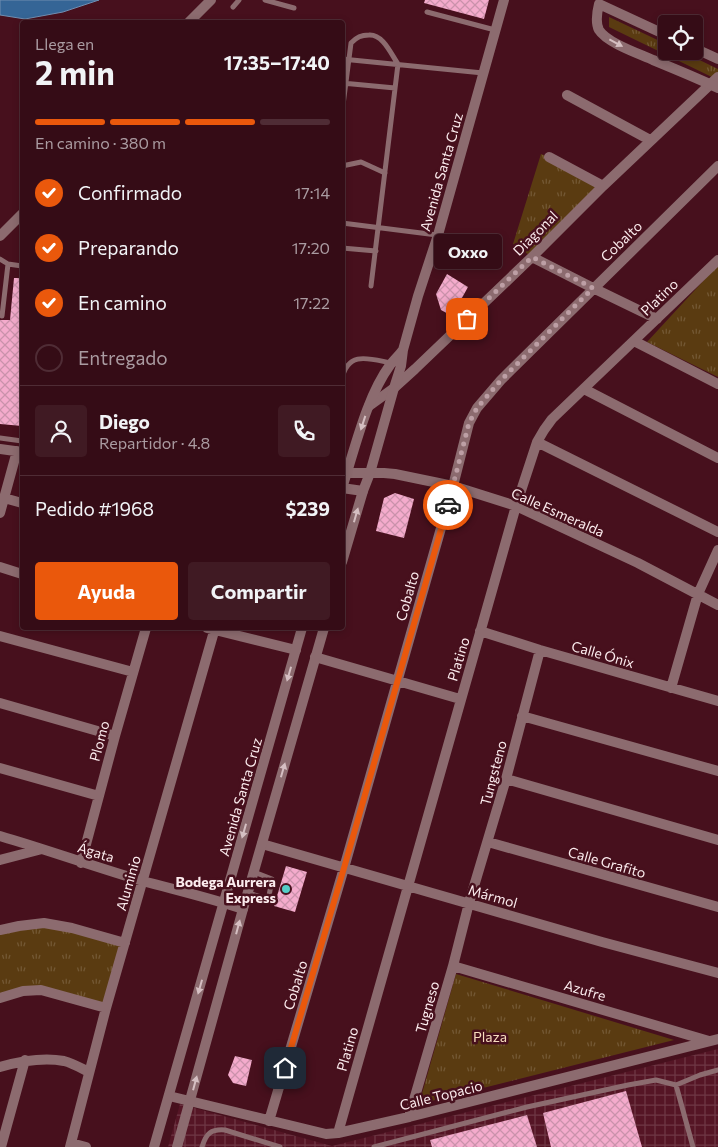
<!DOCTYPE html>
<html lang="es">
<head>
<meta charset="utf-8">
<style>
  body { margin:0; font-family:Commissioner,sans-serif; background:#401a23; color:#f1f3f6; height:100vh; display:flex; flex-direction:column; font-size:19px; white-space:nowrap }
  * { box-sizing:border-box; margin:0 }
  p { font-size:16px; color:#aa9ba1 }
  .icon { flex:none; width:28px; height:28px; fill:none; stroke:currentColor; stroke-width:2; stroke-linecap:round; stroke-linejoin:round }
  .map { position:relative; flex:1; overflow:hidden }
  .details { position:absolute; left:20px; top:20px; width:325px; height:610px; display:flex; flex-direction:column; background:#350c16; border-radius:5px; box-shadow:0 2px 8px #0003,0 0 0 1px #4f2c35 }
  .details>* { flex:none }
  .controls { position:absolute; left:658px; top:15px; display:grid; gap:10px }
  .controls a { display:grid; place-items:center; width:45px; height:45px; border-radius:5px; background:#350c16; box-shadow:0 2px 8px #0003,0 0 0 1px #4f2c35; font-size:25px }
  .pin { position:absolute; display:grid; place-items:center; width:42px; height:42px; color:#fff; margin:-21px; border-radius:10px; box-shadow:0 2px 8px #0006 }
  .courier { position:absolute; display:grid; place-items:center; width:50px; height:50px; margin:-25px; border:4px solid #ea580c; border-radius:50%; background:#fff; color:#222; box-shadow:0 1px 6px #0007 }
  .bubble { position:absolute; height:35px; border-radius:5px; background:#350c16; box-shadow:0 2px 8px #0003,0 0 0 1px #4f2c35; font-size:16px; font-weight:700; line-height:35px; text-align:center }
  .summary em { font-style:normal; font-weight:700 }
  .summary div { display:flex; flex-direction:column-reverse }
  .summary { display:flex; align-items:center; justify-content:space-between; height:85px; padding:0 15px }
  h1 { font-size:32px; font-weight:700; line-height:38px }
  .bar { display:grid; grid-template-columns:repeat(4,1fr); gap:8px 5px; align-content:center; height:60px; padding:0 15px }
  .bar i { height:6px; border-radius:4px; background:#4f2c35 }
  .bar .current { background:#ea580c }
  .bar p { grid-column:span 4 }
  .line { display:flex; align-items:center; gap:12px; padding:0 15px; border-top:1px solid #4f2c35 }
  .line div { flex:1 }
  .round { display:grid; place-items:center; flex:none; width:52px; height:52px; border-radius:5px; background:#401a23 }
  ol { padding:0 15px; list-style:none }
  li { display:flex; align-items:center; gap:15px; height:55px }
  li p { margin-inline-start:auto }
  li .icon { padding:5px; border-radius:50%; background:#ea580c; color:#fff; stroke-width:4 }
  li:last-child { color:#aa9ba1 }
  li i { width:28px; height:28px; border:2px solid #4f2c35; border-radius:50% }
  .action { display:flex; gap:10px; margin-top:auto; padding:10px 15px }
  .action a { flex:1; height:58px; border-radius:5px; background:#ea580c; color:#fff; font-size:20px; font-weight:700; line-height:58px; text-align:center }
  .action a+a { background:#401a23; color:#f1f3f6 }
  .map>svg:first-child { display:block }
  .industrial { fill:url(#industrial-grid) }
  .park { fill:url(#park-tufts) }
  .water { fill:#356596; stroke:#718eb0 }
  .building { fill:url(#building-cross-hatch) }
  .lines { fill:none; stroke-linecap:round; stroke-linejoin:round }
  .service { stroke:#8c6b6f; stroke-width:5 }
  .minor { stroke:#8c6b6f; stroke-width:10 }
  .tertiary { stroke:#8c6b6f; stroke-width:10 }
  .oneway { fill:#d5bfc2 }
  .done { stroke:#bd9fa5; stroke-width:5; stroke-dasharray:0 9 }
  .route { stroke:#ea580c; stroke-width:6 }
  .poi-dot { fill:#54cdc7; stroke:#47101d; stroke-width:2 }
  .labels { text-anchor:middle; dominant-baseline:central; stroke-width:5; stroke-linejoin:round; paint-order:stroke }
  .street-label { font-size:14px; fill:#fcecee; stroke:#47101d }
  .poi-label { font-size:14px; font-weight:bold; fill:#fcecee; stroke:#47101d; text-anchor:end }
  .park-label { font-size:14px; fill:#f7dcbe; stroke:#47101d }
</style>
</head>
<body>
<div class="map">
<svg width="718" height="1147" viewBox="0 0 718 1147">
  <defs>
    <pattern id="industrial-grid" width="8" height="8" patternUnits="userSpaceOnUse" patternTransform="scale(1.25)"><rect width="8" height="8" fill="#551525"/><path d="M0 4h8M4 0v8" fill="none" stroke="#6e3745"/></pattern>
    <pattern id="park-tufts" width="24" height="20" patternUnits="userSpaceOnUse" patternTransform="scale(1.25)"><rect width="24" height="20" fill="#5a3b11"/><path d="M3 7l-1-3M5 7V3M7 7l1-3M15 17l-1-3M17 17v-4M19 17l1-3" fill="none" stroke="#735834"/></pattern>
    <pattern id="building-cross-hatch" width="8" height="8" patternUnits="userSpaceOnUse" patternTransform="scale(1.25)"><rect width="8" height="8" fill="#f4abcc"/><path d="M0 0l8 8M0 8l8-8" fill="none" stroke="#ca92ab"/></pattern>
  </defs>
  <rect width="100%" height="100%" fill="#47101d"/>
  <path class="industrial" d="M718 1049V1147H168L180 1104 332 1146Z"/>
  <path class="park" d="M609 17 666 44V51H681L718 69V80L609 27Z
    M541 154 549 157 603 186 532 257 513 244Z
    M718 265V377L647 342Z
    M44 923 125 943 106 1008 41 990 0 998V930Z
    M456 974 674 1040 419 1104Z"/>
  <path class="water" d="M0 0H99L63 12 25 19 0 15Z"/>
  <path class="building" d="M425 0H489L484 19 424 3Z
    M447 274 468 287 452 316 441 310 436 294Z
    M14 278H22V426L0 424V320H10Z
    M395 493 414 499 404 538 376 531 384 498Z
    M286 866 307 872 295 912 274 906Z
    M235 1056 252 1060 246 1086 233 1083 228 1075Z
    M626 1091 642 1147H551L543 1113Z
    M527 1115 537 1147H432L430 1140Z"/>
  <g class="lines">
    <path class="service" d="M265 0 294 8
      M233 7 239 0
      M427 12 495 30
      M342 59 483 73
      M342 83 395 88
      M342 113 351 43C357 37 361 35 369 35 383 34 391 54 398 64L371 286
      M342 166 361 162 385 173
      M342 223 437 235
      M342 248 376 251
      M0 259 8 264 22 266
      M2 316 8 264
      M342 379C348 350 370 359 391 363
      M0 438 22 441
      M248 893 265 898H268L269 896 272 879 254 872
      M676 1085 693 1147
      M202 1147C206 1133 211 1129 225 1130L280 1147
      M374 1147 527 1107 628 1085 656 1080 676 1085 700 1075 718 1070"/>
    <path class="minor" d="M189 22 211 0
      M567 95 650 140
      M549 157 603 186
      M0 236 22 214
      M532 257 593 288 657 319
      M634 341 718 384
      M584 389 718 458
      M369 406 394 388 415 369 532 257 603 186 718 77
      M537 442 718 532
      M0 449 22 452
      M347 473H384L395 474 453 486 516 506 638 563 718 605
      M342 488 363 491
      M4 498 22 503
      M0 513 17 451
      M0 567 22 574
      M207 628 296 650
      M480 631 540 650 718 701
      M0 636 133 672
      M315 657 460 699
      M671 688 698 594 718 550
      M0 703 115 736
      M522 716 718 771
      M0 768 99 796
      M506 779 718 840
      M0 836C48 850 95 867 143 881 176 890 210 898 243 909
      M488 842 718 907
      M262 844 602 942 718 973
      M0 860 42 849
      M81 863 115 736 146 628
      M0 930 19 926 44 923 72 928 125 943
      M453 966 709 1041
      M0 998 23 991 41 990 106 1008
      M0 1067C21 1061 42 1057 64 1061 72 1063 81 1068 89 1072
      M169 1096 326 1134 338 1133 409 1117 718 1039
      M409 1117 453 966 469 903 506 779 540 650
      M269 1121 344 868 453 486 469 423 477 408 501 380 718 166
      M338 1133 516 506 537 442 544 430 552 419 718 260
      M71 1143 86 1147
      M1 1147 25 1060
      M70 1147 106 1008 215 628"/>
    <path class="tertiary" d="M666 35 599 4C597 12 595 22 599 30 607 43 640 54 653 60 675 69 697 78 718 88
      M694 48 718 59
      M342 488C355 449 366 398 390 365 394 360 399 355 403 350
      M342 562 363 491 370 473 394 388 401 366 403 350 418 296 438 235 504 0
      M154 1147 302 628
      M177 1147 243 909 324 628"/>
  </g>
  <defs><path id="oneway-solid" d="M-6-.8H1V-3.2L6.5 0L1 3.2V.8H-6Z" transform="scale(1.25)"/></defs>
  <g class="oneway">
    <use href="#oneway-solid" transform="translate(616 43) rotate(28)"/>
    <use href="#oneway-solid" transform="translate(363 423) rotate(108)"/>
    <use href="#oneway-solid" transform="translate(356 515) rotate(-74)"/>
    <use href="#oneway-solid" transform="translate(289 674) rotate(106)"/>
    <use href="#oneway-solid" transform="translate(283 770) rotate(-74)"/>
    <use href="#oneway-solid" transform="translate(244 831) rotate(106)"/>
    <use href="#oneway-solid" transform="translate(238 927) rotate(-75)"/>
    <use href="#oneway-solid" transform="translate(200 987) rotate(106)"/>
    <use href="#oneway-solid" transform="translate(195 1083) rotate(-75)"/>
  </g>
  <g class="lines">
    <path class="done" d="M448 505 469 423 477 408 501 380 593 288 532 257 467 319"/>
    <path class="route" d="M285 1068 344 868 448 505"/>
  </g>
  <circle class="poi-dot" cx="286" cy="889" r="5"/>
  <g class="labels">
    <g class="street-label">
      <text transform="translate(441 172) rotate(-74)">Avenida Santa Cruz</text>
      <text transform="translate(535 233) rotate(-45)">Diagonal</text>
      <text transform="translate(621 241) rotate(-44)">Cobalto</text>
      <text transform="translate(659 297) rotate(-44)">Platino</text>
      <text transform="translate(558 512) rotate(24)">Calle Esmeralda</text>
      <text transform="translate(407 596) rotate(-74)">Cobalto</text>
      <text transform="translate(603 654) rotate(16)">Calle Ónix</text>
      <text transform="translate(458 659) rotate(-73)">Platino</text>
      <text transform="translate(99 741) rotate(-75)">Plomo</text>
      <text transform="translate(493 773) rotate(-75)">Tungsteno</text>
      <text transform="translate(240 797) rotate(-74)">Avenida Santa Cruz</text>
      <text transform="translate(96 852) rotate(17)">Ágata</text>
      <text transform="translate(607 862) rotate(16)">Calle Grafito</text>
      <text transform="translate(128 883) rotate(-74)">Aluminio</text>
      <text transform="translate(493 896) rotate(16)">Mármol</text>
      <text transform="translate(295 985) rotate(-73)">Cobalto</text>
      <text transform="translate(585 990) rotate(16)">Azufre</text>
      <text transform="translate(427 1007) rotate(-74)">Tugneso</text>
      <text transform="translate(347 1049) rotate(-74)">Platino</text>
      <text transform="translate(441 1095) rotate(-14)">Calle Topacio</text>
    </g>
    <g class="poi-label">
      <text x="276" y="881">Bodega Aurrera<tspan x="276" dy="16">Express</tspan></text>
    </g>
    <g class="park-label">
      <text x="490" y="1036">Plaza</text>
    </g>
  </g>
</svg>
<div class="controls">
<a><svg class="icon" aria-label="locate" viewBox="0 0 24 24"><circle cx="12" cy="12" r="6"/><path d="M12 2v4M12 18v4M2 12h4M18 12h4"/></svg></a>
</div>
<div class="pin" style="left:467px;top:319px;background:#ea580c"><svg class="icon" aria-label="bag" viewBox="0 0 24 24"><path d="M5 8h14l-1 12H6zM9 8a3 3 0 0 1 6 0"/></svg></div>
<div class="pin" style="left:285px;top:1068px;background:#1f2937"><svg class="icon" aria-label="home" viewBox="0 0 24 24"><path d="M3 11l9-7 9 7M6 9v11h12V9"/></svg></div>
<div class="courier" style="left:448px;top:505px"><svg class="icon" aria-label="car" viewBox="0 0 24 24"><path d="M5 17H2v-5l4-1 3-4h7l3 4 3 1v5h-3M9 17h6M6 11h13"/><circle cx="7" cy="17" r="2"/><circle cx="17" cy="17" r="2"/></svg></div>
<div class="bubble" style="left:434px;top:234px;width:68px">Oxxo</div>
<section class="details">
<div class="summary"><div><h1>2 min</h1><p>Llega en</p></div><em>17:35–17:40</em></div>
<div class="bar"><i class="current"></i><i class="current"></i><i class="current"></i><i></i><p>En camino · 380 m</p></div>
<ol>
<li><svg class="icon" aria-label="check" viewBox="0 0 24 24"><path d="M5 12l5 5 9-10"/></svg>Confirmado<p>17:14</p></li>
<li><svg class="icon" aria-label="check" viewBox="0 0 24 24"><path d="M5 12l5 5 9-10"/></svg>Preparando<p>17:20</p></li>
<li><svg class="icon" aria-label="check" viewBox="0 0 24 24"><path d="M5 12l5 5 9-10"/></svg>En camino<p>17:22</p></li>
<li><i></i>Entregado</li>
</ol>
<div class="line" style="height:90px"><a class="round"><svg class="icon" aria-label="person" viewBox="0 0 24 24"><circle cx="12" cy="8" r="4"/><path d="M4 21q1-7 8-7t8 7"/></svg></a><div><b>Diego</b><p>Repartidor · 4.8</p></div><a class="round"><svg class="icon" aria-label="phone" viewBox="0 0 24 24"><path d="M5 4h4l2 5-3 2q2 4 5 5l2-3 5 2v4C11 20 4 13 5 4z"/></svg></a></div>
<div class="line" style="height:65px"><div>Pedido #1968</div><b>$239</b></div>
<div class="action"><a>Ayuda</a><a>Compartir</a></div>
</section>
</div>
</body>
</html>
